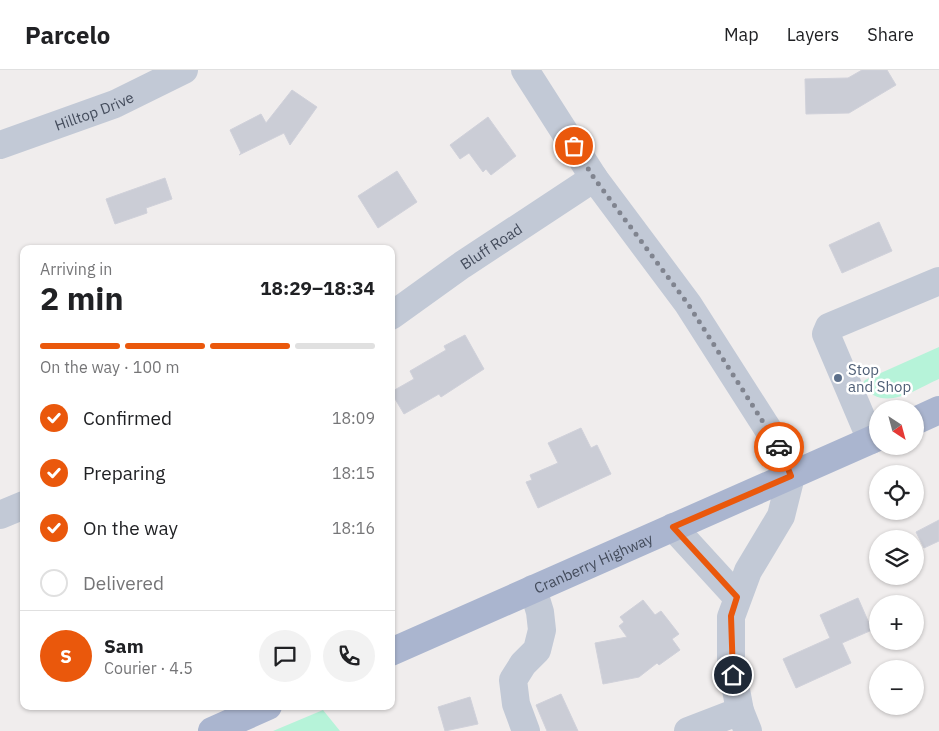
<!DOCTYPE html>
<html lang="en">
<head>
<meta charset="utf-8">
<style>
  body { margin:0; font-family:"IBM Plex Sans",sans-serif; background:#f2f2f2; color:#202124; height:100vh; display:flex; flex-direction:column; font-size:19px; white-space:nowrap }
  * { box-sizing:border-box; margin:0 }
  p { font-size:16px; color:#757577 }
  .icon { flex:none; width:28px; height:28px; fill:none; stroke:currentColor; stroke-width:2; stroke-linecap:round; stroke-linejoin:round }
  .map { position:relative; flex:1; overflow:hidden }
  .sheet { position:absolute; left:20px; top:175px; width:375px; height:465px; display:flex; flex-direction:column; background:#fff; border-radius:10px; box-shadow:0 1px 4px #0004 }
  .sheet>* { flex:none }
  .needle { width:32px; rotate:144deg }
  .fabs { position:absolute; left:869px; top:330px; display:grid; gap:10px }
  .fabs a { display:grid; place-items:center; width:55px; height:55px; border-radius:50%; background:#fff; box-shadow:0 1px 4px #0004; font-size:25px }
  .pin { position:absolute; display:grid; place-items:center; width:42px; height:42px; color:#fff; margin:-21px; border:2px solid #fff; border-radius:50%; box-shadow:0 1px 5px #0007 }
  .courier { position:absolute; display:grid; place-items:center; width:50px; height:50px; margin:-25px; border:4px solid #ea580c; border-radius:50%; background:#fff; color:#222; box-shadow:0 1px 6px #0007 }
  .summary em { font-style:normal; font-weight:800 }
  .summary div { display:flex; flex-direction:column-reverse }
  .summary { display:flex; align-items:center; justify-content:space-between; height:85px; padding:0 20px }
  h1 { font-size:32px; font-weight:800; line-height:38px }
  .bar { display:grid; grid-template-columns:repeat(4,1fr); gap:8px 5px; align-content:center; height:60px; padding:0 20px }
  .bar i { height:6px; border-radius:4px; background:#e0e0e0 }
  .bar .on { background:#ea580c }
  .bar p { grid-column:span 4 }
  .line { display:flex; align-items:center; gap:12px; padding:0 20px; border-top:1px solid #e0e0e0 }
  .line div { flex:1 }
  .round { display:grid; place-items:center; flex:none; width:52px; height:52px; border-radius:26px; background:#f2f2f2 }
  ol { padding:0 20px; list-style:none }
  li { display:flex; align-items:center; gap:15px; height:55px }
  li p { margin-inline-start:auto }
  li .icon { padding:5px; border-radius:50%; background:#ea580c; color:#fff; stroke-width:4 }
  li:last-child { color:#757577 }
  li i { width:28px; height:28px; border:2px solid #e0e0e0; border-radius:50% }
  header { display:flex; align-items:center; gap:30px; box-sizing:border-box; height:70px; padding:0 25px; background:#fff; border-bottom:1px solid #e0e0e0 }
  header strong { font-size:24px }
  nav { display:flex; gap:28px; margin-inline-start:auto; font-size:18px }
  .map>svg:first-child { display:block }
  .green { fill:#b6f3d9 }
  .building { fill:#cbcdd6; stroke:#d0d1da }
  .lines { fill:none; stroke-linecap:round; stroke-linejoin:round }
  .minor { stroke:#c2c9d6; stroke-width:28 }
  .major { stroke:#aab5cf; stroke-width:28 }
  .done { stroke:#80848f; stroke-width:5; stroke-dasharray:0 9 }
  .route { stroke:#ea580c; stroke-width:6 }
  .service-dot { fill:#5c6f8a; stroke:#fff; stroke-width:2 }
  .labels { text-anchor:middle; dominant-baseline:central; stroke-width:5; stroke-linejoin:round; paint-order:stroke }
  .street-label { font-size:15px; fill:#444c5c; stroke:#fff }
  .service-label { font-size:15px; fill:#4e5e75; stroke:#fff; text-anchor:start }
</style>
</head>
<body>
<header>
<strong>Parcelo</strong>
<nav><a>Map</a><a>Layers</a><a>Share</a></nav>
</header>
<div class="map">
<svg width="939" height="661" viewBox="0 0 939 661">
  <rect width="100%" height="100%" fill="#f0eded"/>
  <path class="green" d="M939 277V309C914 320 882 344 862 314L865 310Z
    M323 640 340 661H273Z"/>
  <path class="building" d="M862 0H887L896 15 849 43 806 44 805 9 848 8Z
    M292 20 317 37 290 75 284 63 239 85 241 83 230 60 261 44 266 53Z
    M488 47 516 86 491 105 486 99 483 102 469 83 460 89 450 75Z
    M397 101 417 132 378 158 358 126Z
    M165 108 172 129 146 138 147 143 115 154 106 129Z
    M879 152 892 181 842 203 829 175Z
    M465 265 484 299 441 327 439 324 404 344 391 322 414 309 410 301 446 280 444 276Z
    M581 358 591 378 597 375 611 404 538 438 526 412 532 410 530 405 558 393 548 373Z
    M939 450V471L924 478 916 462Z
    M858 528 872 560 842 573 851 593 796 618 783 589 830 568 820 545Z
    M643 530 655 545 661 541 679 564 672 569 680 580 659 595 657 593 639 607 603 614 595 573 627 567 619 556 624 552 620 547Z
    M561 624 578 661H547L536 635Z
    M470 627 478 654 445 661 438 637Z"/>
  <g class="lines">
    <g class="minor">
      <path d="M525 0 594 108 688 234 773 367 791 406 781 446 748 501 731 547V593L740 641 748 661"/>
      <path id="s1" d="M0 75 115 34 184 0"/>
      <path id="s2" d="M391 246 462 195 594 108"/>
      <path d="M871 370 826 264 829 257 939 211"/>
      <path d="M0 445 24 435"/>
      <path d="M673 457 737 527"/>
      <path d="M526 661 516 634 513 610 523 594 537 580 542 560 540 542 533 519"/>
      <path d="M688 661 740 641"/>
    </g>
    <g class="major">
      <path d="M915 351 939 340"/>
      <path id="s3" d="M391 582 878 367"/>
      <path d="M212 661 268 636"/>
    </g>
  </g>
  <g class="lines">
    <path class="done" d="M574 76 594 108 688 234 779 377"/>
    <path class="route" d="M733 605 731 546 737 527 673 457 791 406 779 377"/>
  </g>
  <circle class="service-dot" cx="838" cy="308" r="5"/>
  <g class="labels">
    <g class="street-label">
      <text stroke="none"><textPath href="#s1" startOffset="100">Hilltop Drive</textPath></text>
      <text stroke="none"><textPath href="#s2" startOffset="122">Bluff Road</textPath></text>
      <text stroke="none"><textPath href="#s3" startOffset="221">Cranberry Highway</textPath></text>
    </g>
    <g class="service-label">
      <text x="848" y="299">Stop<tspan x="848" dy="17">and Shop</tspan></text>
    </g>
  </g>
</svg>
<div class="fabs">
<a><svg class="needle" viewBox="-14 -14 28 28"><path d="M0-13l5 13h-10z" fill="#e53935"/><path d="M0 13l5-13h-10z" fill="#757577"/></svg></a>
<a><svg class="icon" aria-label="locate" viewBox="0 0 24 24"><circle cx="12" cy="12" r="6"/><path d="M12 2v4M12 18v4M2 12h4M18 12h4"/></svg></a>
<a><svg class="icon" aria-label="layers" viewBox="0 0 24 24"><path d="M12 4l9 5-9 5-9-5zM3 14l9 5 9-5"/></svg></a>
<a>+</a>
<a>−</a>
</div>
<div class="pin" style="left:574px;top:76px;background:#ea580c"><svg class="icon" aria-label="bag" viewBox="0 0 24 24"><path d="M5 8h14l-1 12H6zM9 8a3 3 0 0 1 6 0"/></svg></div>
<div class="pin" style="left:733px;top:605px;background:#1f2937"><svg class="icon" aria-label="home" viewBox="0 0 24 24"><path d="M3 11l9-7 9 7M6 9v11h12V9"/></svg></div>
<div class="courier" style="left:779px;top:377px"><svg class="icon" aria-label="car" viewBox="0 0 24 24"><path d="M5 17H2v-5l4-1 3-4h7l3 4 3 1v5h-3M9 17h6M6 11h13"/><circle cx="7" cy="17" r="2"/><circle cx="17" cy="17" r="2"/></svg></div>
<section class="sheet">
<div class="summary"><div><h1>2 min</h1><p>Arriving in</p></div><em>18:29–18:34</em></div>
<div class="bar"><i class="on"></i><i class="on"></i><i class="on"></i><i></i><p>On the way · 100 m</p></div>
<ol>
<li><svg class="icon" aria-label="check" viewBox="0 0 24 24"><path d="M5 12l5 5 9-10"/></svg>Confirmed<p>18:09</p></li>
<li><svg class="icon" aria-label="check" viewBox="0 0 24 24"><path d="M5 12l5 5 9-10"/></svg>Preparing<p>18:15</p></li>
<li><svg class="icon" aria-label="check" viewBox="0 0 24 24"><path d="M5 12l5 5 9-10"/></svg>On the way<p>18:16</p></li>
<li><i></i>Delivered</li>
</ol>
<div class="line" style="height:90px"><b class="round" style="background:#ea580c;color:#fff">S</b><div><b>Sam</b><p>Courier · 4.5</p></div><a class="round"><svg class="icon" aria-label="chat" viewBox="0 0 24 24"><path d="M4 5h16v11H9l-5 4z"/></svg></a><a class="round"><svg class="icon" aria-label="phone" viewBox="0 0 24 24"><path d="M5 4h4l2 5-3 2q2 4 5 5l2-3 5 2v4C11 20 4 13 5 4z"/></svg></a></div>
</section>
</div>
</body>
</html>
